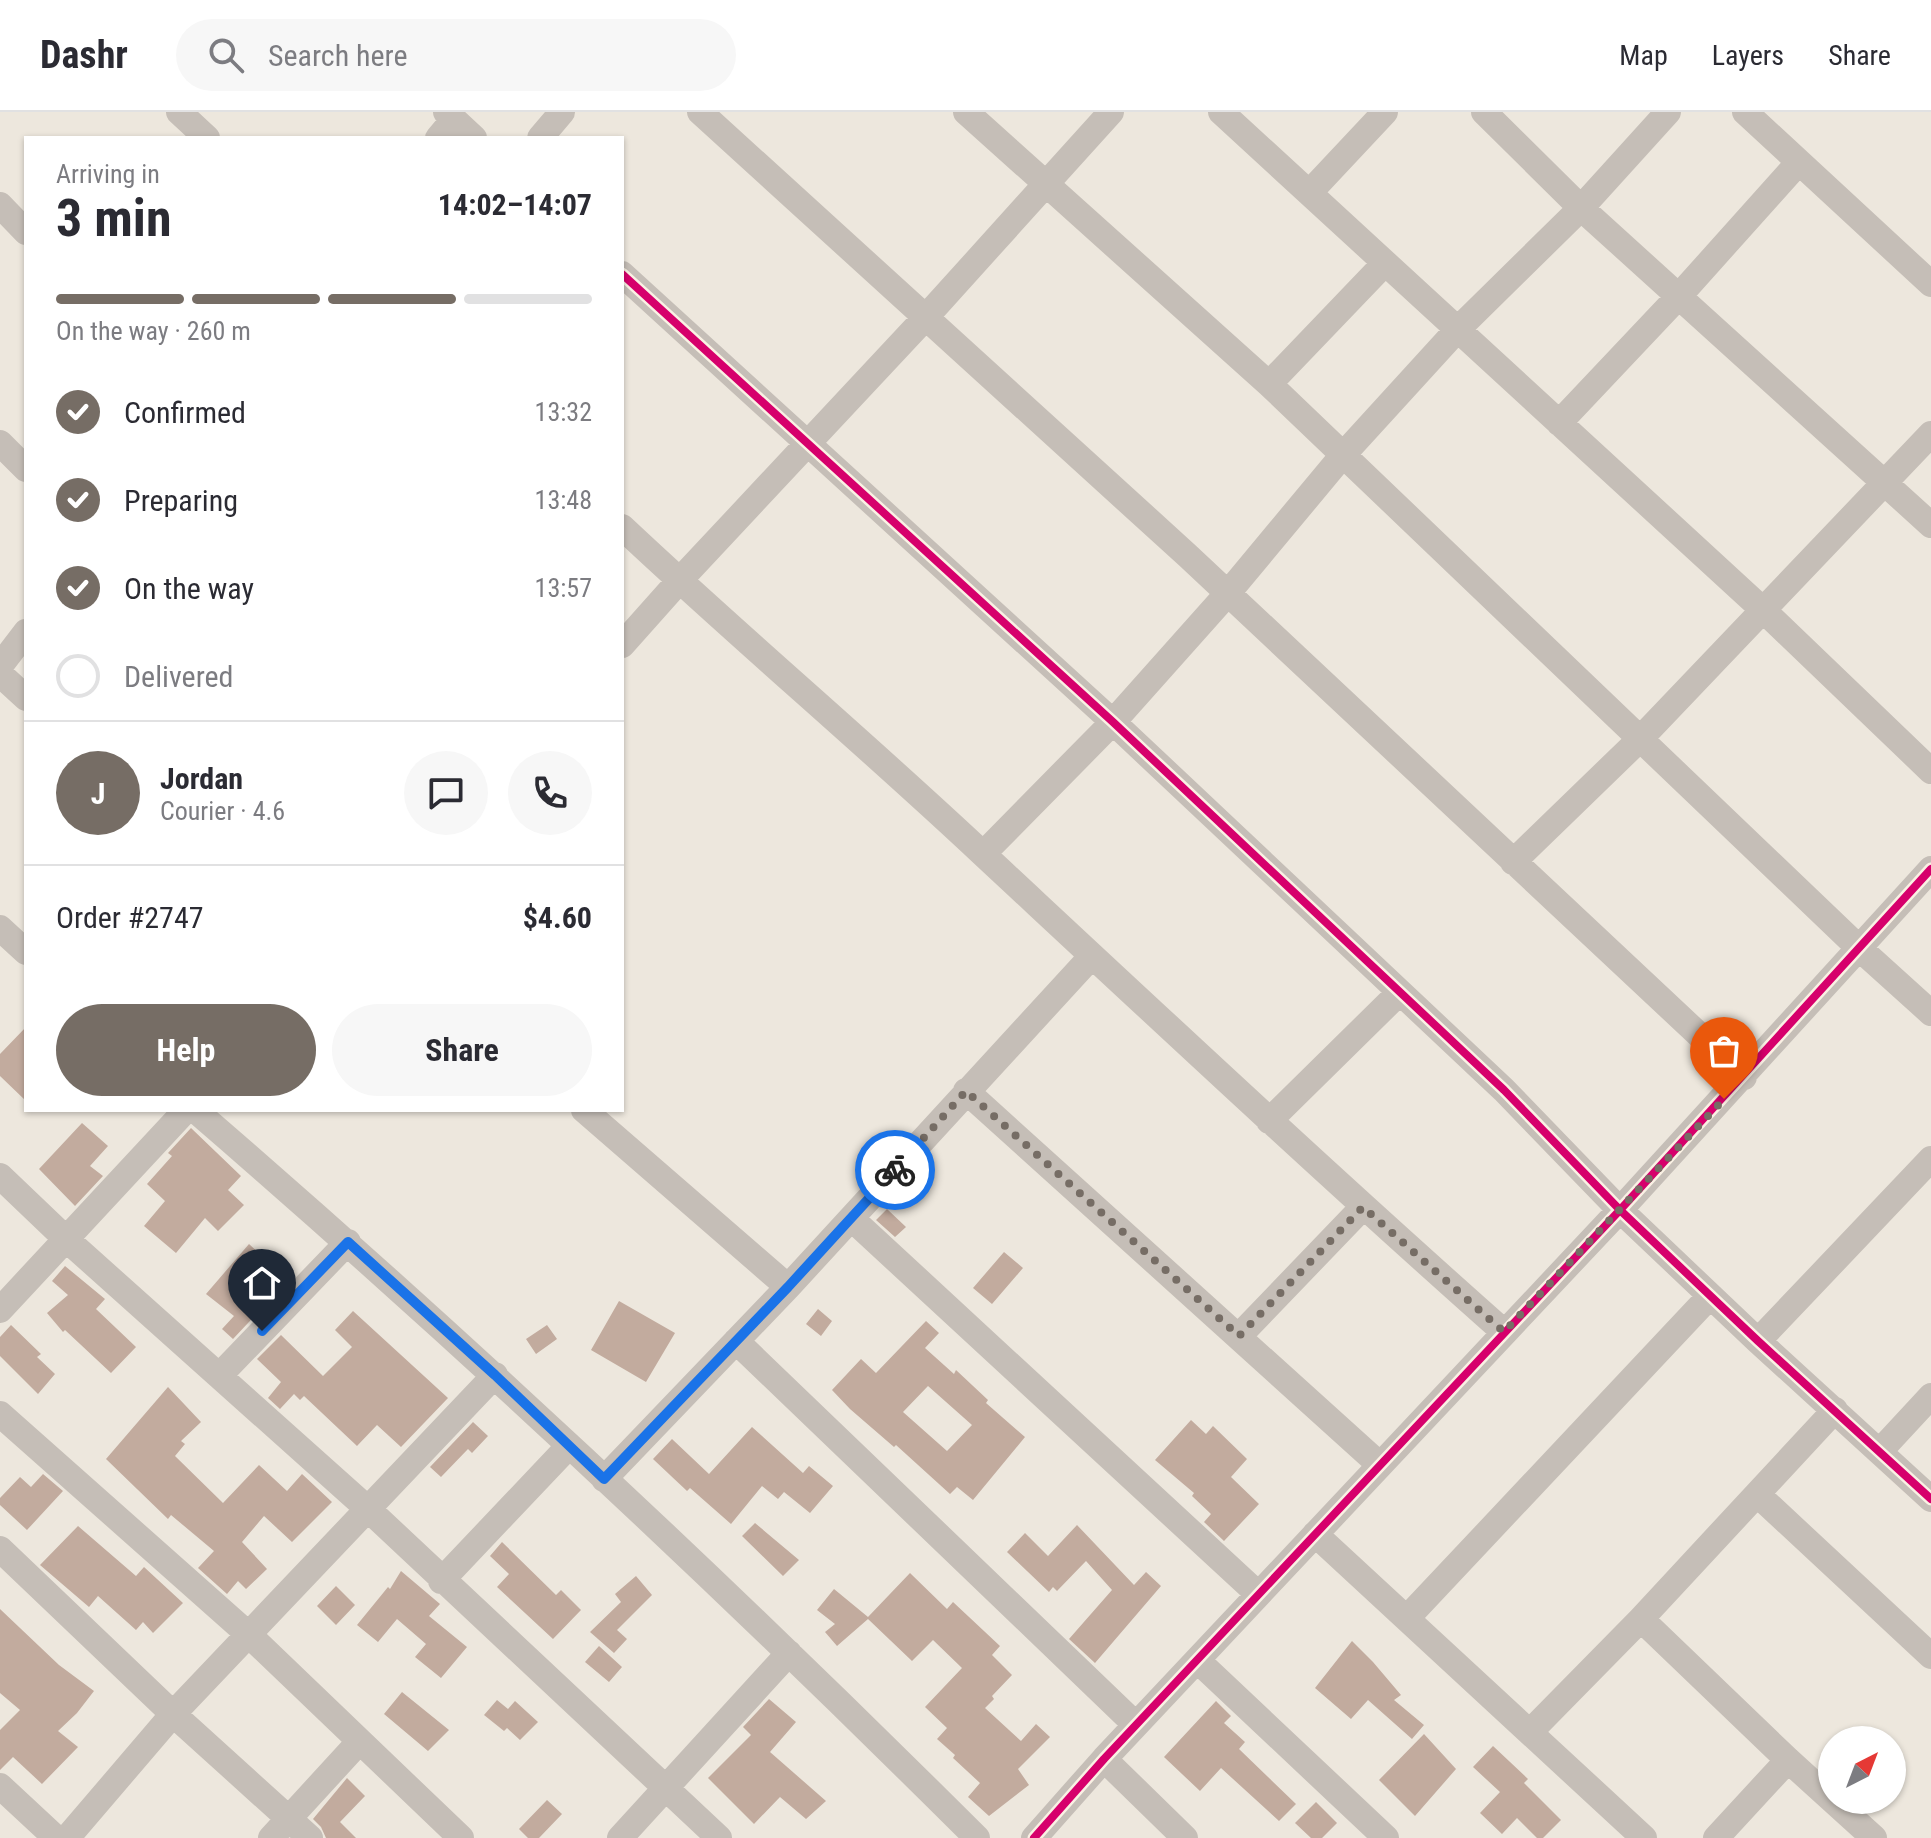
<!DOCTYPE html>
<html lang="en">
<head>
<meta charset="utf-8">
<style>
  body { margin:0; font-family:"Roboto Condensed",sans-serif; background:#f7f7f7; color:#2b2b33; height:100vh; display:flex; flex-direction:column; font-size:30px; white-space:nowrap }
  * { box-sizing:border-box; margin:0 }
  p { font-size:26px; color:#7c7c81 }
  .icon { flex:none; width:44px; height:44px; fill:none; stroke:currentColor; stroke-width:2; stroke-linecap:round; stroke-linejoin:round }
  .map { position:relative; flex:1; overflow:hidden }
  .panel { position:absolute; left:24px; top:24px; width:600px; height:976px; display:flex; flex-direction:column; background:#fff; border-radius:0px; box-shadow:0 2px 6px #0004 }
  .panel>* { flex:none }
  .needle { width:52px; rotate:42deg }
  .buttons { position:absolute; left:1818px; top:1614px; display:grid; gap:16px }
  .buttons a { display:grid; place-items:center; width:88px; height:88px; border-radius:50%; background:#fff; box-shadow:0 2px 6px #0004; font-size:40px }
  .pin { position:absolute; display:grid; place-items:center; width:68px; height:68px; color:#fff; margin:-82px -34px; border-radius:50% 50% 50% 0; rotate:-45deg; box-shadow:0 0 8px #0007 }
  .pin .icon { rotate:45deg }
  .courier { position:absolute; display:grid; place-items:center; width:80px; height:80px; margin:-40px; border:6px solid #1a73e8; border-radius:50%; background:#fff; color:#222; box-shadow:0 2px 10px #0007 }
  .overview em { font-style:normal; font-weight:700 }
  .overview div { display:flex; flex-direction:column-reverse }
  .overview { display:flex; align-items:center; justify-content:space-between; height:136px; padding:0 32px }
  h1 { font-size:52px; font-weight:700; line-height:60px }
  .bar { display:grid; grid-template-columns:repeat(4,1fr); gap:12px 8px; align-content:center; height:96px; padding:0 32px }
  .bar i { height:10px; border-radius:6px; background:#e1e1e2 }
  .bar .current { background:#766d65 }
  .bar p { grid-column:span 4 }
  .line { display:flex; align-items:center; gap:20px; padding:0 32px; border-top:2px solid #e1e1e2 }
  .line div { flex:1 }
  .round { display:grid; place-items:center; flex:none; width:84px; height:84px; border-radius:42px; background:#f7f7f7 }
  ol { padding:0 32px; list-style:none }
  li { display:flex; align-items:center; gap:24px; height:88px }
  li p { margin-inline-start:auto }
  li .icon { padding:8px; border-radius:50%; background:#766d65; color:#fff; stroke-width:4 }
  li:last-child { color:#7c7c81 }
  li i { width:44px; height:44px; border:4px solid #e1e1e2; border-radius:50% }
  .cta { display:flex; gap:16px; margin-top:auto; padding:16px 32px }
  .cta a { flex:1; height:92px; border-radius:48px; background:#766d65; color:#fff; font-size:32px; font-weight:700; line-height:92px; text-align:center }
  .cta a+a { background:#f7f7f7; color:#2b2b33 }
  header { display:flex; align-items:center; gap:48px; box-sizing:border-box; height:112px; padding:0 40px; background:#fff; border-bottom:2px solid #e1e1e2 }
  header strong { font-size:38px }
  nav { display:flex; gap:44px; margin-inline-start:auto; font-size:28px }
  .search { width:560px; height:72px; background:#f7f7f7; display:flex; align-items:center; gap:20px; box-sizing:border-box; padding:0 28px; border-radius:44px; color:#7c7c81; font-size:30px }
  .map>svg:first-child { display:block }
  .building { fill:#c2ab9e; fill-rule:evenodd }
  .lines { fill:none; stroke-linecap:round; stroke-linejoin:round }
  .street { stroke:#c5beb7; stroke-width:26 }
  .cycleway-casing { stroke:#faf1e4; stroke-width:13 }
  .cycleway { stroke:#d6006c; stroke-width:8 }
  .done { stroke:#766d65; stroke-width:8; stroke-dasharray:0 14.4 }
  .route { stroke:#1a73e8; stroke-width:10 }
</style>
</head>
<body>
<header>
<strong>Dashr</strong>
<div class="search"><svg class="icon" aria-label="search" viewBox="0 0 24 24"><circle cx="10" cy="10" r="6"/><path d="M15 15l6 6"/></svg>Search here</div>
<nav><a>Map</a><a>Layers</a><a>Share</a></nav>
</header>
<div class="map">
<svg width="1931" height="1726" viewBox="0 0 1931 1726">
  <rect width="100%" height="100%" fill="#ede7dd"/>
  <path class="building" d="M26 915V989L0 964V942Z
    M82 1011 108 1034 90 1054 103 1064 75 1094 39 1057Z
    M191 1016 241 1064 228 1078 244 1093 218 1119 205 1106 176 1141 144 1114 165 1089 147 1072 172 1044 168 1041Z
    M887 1097 906 1115 895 1125 876 1108Z
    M249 1132 286 1166 277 1175 279 1178 233 1227 222 1217 234 1204 206 1182Z
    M1004 1140 1023 1156 992 1192 973 1176Z
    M65 1154 105 1187 96 1197 136 1235 111 1261 65 1218 63 1220 47 1201 68 1183 52 1169Z
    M619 1189 675 1221 646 1270 591 1238Z
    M818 1197 832 1209 821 1224 806 1212Z
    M353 1199 448 1286 401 1335 377 1313 357 1334 304 1284 300 1288 294 1282 280 1297 268 1286 281 1270 257 1247 281 1223 323 1264 352 1235 335 1218Z
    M926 1209 939 1221 925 1236 954 1262 956 1258 988 1288 986 1291 1025 1325 973 1388 957 1375 950 1382 896 1333 894 1335 850 1297 832 1278 861 1247 876 1261ZM928 1274 972 1313 947 1339 903 1300Z
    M11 1213 41 1242 37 1245 55 1262 38 1282 0 1244V1225Z
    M547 1213 557 1227 536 1242 526 1227Z
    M168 1275 201 1310 181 1329 185 1332 175 1344 223 1391 259 1353 287 1379 302 1362 332 1390 292 1430 264 1404 242 1430 267 1457 246 1477 238 1469 227 1482 198 1456 214 1439 171 1403 168 1407 106 1347Z
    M1191 1308 1206 1322 1213 1314 1247 1347 1231 1365 1259 1392 1224 1429 1204 1410 1211 1402 1192 1384 1194 1381 1155 1348Z
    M473 1310 488 1324 472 1341 468 1337 441 1365 430 1355Z
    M752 1315 803 1361 809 1354 833 1374 810 1401 784 1380 778 1387 762 1374 731 1412 690 1376 687 1379 653 1347 672 1327 709 1362Z
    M43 1362 63 1379 27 1418 0 1393V1386L20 1365 31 1375Z
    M755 1411 799 1448 783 1464 742 1424Z
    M1077 1413 1134 1473 1146 1460 1161 1474 1095 1551 1069 1527 1112 1478 1086 1449 1057 1479 1053 1475 1049 1480 1007 1440 1025 1421 1048 1444Z
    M78 1414 136 1464 144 1455 183 1491 153 1521 143 1510 136 1518 98 1484 89 1495 40 1453Z
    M502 1430 556 1483 561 1478 581 1498 553 1527 497 1475 509 1462 490 1444Z
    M401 1459 440 1492 429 1504 467 1535 441 1566 415 1545 426 1532 397 1507 378 1530 357 1513 388 1475 390 1477Z
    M910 1461 947 1497 953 1490 1000 1534 992 1543 1012 1563 992 1584 994 1587 985 1596 1021 1629 1036 1612 1050 1625 1018 1657 1029 1673 989 1704 968 1685 980 1671 953 1646 955 1643 937 1627 947 1616 925 1595 962 1556 933 1528 912 1549 868 1507 837 1534 825 1520 835 1512 817 1498 834 1477 868 1505Z
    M636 1464 652 1483 617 1518 627 1527 614 1541 590 1520 621 1490 615 1482Z
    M336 1474 355 1493 336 1513 317 1494Z
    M0 1497 59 1553 94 1579 77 1601 58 1619 78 1635 42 1672 13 1645 0 1658V1618L20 1598 0 1581Z
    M1352 1529 1373 1550 1401 1583 1394 1588 1424 1613 1412 1627 1368 1588 1351 1607 1315 1576Z
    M599 1534 622 1555 609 1570 585 1550Z
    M402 1580 449 1618 428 1639 384 1602Z
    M769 1587 796 1610 770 1640 826 1689 806 1707 780 1685 754 1712 708 1666 751 1623 743 1615Z
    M497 1588 508 1597 515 1589 538 1610 520 1628 507 1616 504 1619 484 1603Z
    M1216 1589 1231 1604 1224 1611 1245 1630 1239 1637 1296 1692 1279 1709 1221 1656 1200 1679 1164 1645Z
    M1424 1622 1456 1657 1415 1704 1379 1668Z
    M1493 1634 1528 1667 1524 1671 1561 1708 1543 1726H1537L1517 1706 1502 1722 1480 1701 1500 1680 1473 1655Z
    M347 1666 365 1684 340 1710 356 1726H326L321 1715 313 1707Z
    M547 1688 562 1702 539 1726H528L519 1717Z
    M1316 1690 1337 1711 1322 1726H1311L1295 1711Z"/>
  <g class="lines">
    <path class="street" d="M179 0 207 26
      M446 0 474 26
      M700 0 1188 444 1744 965
      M966 0 1269 272 1859 836 1931 901
      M1221 0 1762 497 1931 659
      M1484 0 1581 96 1931 413
      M1745 0 1931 172
      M438 26 454 7
      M540 26 562 0
      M1310 80 1385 0
      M0 93 26 120
      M622 162 1113 610 1504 978 1620 1098 1758 1229 1931 1387
      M1269 272 1385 151
      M1559 311 1679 184 1799 50
      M0 331 26 357
      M622 415C741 527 865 631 984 743 1156 903 1328 1064 1504 1220
      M622 533 679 469 925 206 1111 0
      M0 554 26 520
      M0 562 26 586
      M983 742 1113 610 1228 481 1342 344 1457 218 1581 96 1668 0
      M1513 750 1641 626 1931 322
      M0 816 26 840
      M966 979 1380 1353
      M195 998C465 1231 725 1475 977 1726
      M584 998 788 1175
      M1269 1009 1400 880
      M0 1064 66 1127 369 1398 719 1726
      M852 1107 1258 1482
      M0 1198 186 998
      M1239 1224 1363 1095
      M736 1229 1136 1613
      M1758 1229 1931 1047
      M219 1264 348 1130
      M0 1302 248 1522 461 1726
      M1880 1339 1931 1284
      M604 1367 788 1175 1091 845
      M1758 1383 1931 1544
      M1315 1422 1644 1726
      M0 1437 173 1602 310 1726
      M441 1469 568 1335
      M1407 1506 1710 1184
      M1641 1507 1788 1648 1874 1726
      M1197 1548 1386 1726
      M1531 1619 1641 1507 1835 1298
      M1104 1647 1185 1726
      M0 1674 56 1726
      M67 1726 173 1602 495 1263
      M271 1726 359 1630
      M620 1726 789 1541
      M1034 1726 1104 1647 1620 1098 1931 757
      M1716 1726 1788 1648"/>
    <defs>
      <path id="cycleway" d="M622 162 1113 610 1504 978 1620 1098 1758 1229 1931 1387
        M1034 1726 1104 1647 1620 1098 1931 757"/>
    </defs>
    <use href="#cycleway" class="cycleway-casing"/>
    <use href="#cycleway" class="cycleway"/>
  </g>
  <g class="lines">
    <path class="done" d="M895 1058 966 979 1239 1224 1363 1095 1504 1220 1724 987"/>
    <path class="route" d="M262 1219 348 1130 495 1263 604 1367 788 1175 895 1058"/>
  </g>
</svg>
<div class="buttons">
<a><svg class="needle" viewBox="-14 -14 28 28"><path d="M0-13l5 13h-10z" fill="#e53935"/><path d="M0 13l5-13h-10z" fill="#7c7c81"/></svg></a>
</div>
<div class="pin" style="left:1724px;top:987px;background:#ea580c"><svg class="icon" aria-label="bag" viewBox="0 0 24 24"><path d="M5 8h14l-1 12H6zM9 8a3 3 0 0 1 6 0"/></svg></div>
<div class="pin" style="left:262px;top:1219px;background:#1f2937"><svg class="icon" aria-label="home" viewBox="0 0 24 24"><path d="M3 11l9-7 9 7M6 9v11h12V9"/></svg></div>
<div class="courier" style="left:895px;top:1058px"><svg class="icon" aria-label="bike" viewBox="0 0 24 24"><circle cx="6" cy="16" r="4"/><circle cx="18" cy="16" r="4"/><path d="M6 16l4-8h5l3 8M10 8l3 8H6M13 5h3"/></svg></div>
<section class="panel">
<div class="overview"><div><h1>3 min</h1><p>Arriving in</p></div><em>14:02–14:07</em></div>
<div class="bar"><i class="current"></i><i class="current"></i><i class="current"></i><i></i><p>On the way · 260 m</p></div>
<ol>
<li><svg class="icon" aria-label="check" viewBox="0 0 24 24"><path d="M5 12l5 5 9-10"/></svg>Confirmed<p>13:32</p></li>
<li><svg class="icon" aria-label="check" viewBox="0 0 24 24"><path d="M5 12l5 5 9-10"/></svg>Preparing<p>13:48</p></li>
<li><svg class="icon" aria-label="check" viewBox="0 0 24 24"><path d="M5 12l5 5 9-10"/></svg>On the way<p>13:57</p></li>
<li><i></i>Delivered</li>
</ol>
<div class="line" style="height:144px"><b class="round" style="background:#766d65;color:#fff">J</b><div><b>Jordan</b><p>Courier · 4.6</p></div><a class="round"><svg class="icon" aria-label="chat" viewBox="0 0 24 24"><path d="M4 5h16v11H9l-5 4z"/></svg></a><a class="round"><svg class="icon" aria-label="phone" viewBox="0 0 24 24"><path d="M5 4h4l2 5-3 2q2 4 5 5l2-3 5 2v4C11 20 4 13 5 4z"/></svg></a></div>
<div class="line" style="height:104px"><div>Order #2747</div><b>$4.60</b></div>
<div class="cta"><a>Help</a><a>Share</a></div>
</section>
</div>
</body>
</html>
